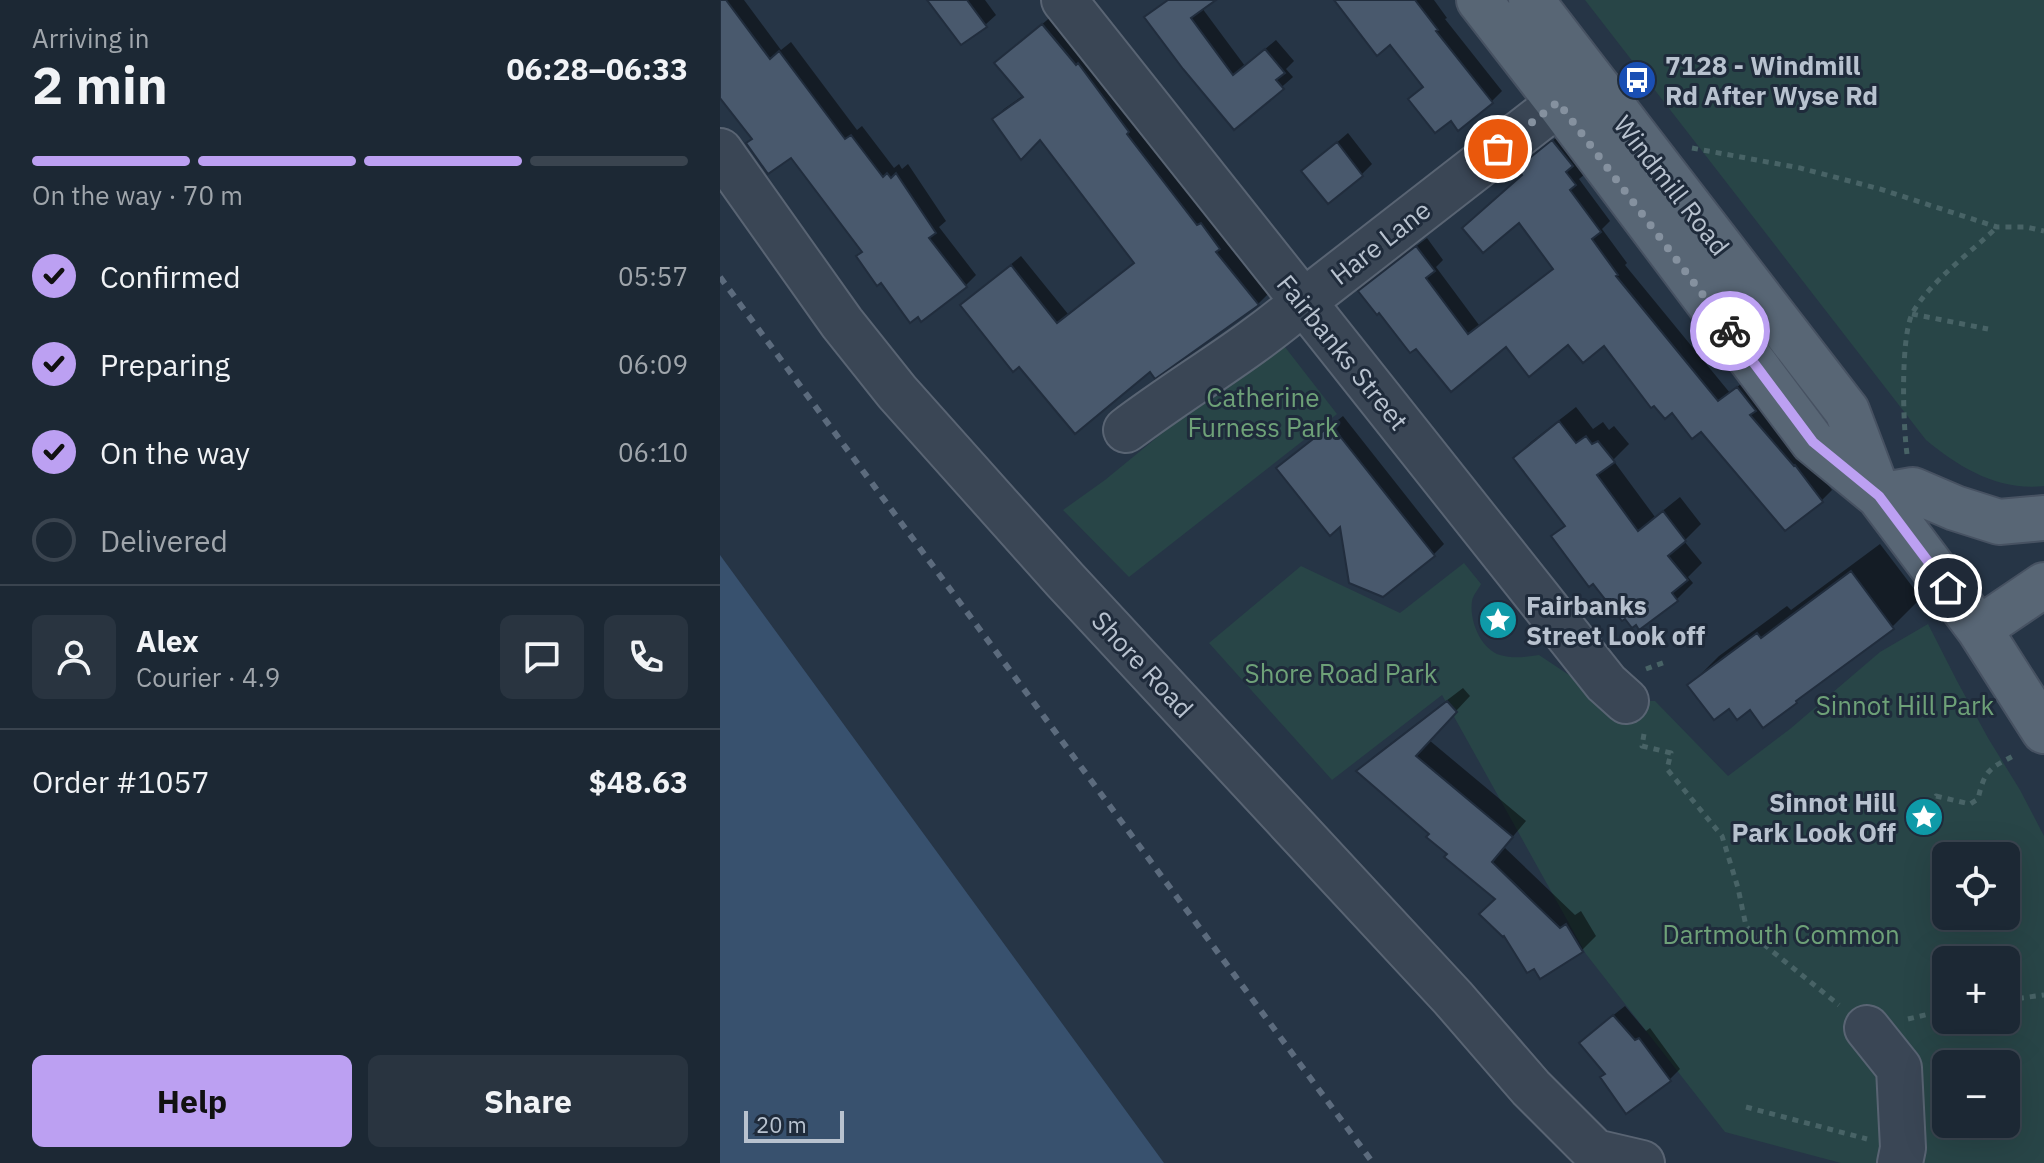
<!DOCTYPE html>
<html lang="en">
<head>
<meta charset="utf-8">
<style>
  body { margin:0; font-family:"IBM Plex Sans",sans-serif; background:#293440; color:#f1f3f6; height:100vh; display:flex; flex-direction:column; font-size:30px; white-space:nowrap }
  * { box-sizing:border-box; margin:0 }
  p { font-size:26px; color:#a0a6ac }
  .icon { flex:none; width:44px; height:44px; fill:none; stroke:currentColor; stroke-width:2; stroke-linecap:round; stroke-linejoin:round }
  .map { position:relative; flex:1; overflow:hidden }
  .details { display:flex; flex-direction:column; background:#1c2834; width:720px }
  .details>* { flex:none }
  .tools { position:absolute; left:1212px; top:842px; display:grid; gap:16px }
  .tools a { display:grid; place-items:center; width:88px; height:88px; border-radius:12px; background:#1c2834; box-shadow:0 8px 32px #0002,0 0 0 2px #3a444f; font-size:40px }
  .scale { position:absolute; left:24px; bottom:20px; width:100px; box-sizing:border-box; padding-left:8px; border:4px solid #b8c2cf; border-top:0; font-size:22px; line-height:28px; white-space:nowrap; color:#b8c2cf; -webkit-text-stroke:6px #1f2b3b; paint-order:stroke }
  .pin { position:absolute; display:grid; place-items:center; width:68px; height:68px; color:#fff; margin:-34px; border:4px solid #fff; border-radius:50%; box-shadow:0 2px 8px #0007 }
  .courier { position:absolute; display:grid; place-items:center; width:80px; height:80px; margin:-40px; border:6px solid #bca0f2; border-radius:50%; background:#fff; color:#222; box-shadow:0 2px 10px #0007 }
  .overview em { font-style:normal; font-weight:800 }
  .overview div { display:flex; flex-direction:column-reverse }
  .overview { display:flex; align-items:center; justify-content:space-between; height:136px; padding:0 32px }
  h1 { font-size:52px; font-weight:800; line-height:60px }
  .bar { display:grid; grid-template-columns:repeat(4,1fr); gap:12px 8px; align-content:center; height:96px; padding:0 32px }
  .bar i { height:10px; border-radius:6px; background:#3a444f }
  .bar .on { background:#bca0f2 }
  .bar p { grid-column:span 4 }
  .line { display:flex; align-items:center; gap:20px; padding:0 32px; border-top:2px solid #3a444f }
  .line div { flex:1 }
  .round { display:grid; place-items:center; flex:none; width:84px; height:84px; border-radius:12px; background:#293440 }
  ol { padding:0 32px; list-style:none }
  li { display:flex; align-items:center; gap:24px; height:88px }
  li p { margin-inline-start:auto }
  li .icon { padding:8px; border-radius:50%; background:#bca0f2; color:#111; stroke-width:4 }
  li:last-child { color:#a0a6ac }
  li i { width:44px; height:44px; border:4px solid #3a444f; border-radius:50% }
  .action { display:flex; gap:16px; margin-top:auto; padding:16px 32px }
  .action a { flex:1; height:92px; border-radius:12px; background:#bca0f2; color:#111; font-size:32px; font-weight:800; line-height:92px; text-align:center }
  .action a+a { background:#293440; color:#f1f3f6 }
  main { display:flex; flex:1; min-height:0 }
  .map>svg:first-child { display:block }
  .green { fill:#284547; fill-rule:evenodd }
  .water { fill:#38516e }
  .shadow { fill:#0007 }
  .building { fill:#49596d; stroke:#212d3d; stroke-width:2 }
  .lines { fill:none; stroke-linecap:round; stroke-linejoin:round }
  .minor-casing { stroke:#596473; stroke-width:48 }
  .major-casing { stroke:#475262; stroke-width:48 }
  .path { stroke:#486366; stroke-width:5; stroke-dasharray:6 6; stroke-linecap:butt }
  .minor { stroke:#3a4655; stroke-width:44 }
  .major { stroke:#586675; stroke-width:44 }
  .rail { stroke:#5c6b7d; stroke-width:6; stroke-dasharray:8 8; stroke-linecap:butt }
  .done { stroke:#85919f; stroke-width:8; stroke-dasharray:0 14.4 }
  .route { stroke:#bca0f2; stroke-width:10 }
  .labels { text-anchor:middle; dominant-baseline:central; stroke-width:6; stroke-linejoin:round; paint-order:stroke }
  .poi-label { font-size:26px; font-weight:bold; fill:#b8c2cf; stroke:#1f2b3b; text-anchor:start }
  .street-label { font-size:26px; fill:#b8c2cf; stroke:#1f2b3b }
  .park-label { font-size:26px; fill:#6ea178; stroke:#1f2b3b }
</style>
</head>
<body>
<main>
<section class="details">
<div class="overview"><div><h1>2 min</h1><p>Arriving in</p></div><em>06:28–06:33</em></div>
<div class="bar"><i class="on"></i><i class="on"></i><i class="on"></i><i></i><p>On the way · 70 m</p></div>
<ol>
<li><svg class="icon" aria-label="check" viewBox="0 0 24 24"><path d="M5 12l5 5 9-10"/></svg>Confirmed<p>05:57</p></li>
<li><svg class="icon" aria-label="check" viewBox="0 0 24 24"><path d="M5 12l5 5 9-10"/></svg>Preparing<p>06:09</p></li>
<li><svg class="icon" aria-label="check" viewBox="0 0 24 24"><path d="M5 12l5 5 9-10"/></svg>On the way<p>06:10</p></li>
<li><i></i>Delivered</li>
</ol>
<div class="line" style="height:144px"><a class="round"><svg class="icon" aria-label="person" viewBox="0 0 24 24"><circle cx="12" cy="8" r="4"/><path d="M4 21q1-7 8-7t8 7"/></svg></a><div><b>Alex</b><p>Courier · 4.9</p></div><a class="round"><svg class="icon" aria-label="chat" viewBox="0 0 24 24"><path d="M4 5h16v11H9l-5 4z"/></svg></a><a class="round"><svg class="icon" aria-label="phone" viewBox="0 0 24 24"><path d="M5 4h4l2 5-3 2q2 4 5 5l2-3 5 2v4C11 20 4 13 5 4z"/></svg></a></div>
<div class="line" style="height:104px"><div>Order #1057</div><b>$48.63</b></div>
<div class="action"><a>Help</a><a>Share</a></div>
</section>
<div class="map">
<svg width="1324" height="1163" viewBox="0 0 1324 1163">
  <rect width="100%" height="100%" fill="#263546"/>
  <path class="green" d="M865 0H1324V486C1278 491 1240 468 1206 440Z
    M558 338 617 414 409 577 343 510 385 480Z
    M744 563 761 584C758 590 753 595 752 601 749 621 761 649 780 655 793 659 806 657 819 655L861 683 906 701H935L1008 776 1070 729 1160 652 1208 624 1237 681 1268 738 1300 790 1324 836V1163H1121L1005 1132 866 954 722 695 612 780 489 643 581 566 680 613ZM1226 856H1286V916H1226ZM1226 960H1286V1020H1226ZM1226 1064H1286V1124H1226Z"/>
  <path class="water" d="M0 555 444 1163H0Z"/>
  <path class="shadow" d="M0 0H24L61 50 71 42 137 130 142 126 174 168 179 164 182 169 188 164 226 221 219 227 256 275 245 286 71 155 34 138 0 93Z
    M210 0H265L276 15 265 25Z
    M447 0H490L482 8 525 66 556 40 574 61 566 69 573 77 515 128 427 18Z
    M616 0H714L727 18 725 19 782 91 771 102 731 118 671 42Z
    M333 15 509 237 505 241 548 294 538 304 435 376 431 369 300 364 242 305 301 256 348 314 416 262 320 137 274 119 284 109 304 95 287 54Z
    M843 132 861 155 855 161 865 174 859 179 890 221 882 229 907 263 905 265 1010 393 1028 378 1112 490 1102 500 1065 528 982 429 953 410 884 343 696 346 641 291 651 281 707 238 723 260 716 267 759 325 835 268 804 174 799 168Z
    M628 133 652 164 641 175 584 171Z
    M856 407 873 429 883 422 889 430 894 426 909 444 893 460 935 517 960 497 981 524 964 541 982 563 968 577 973 583 957 599 905 616 834 536 846 524 795 458 811 442Z
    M623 416 724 544 713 555 621 523 570 458Z
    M1160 544 1201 598 1172 627 1088 690 1076 702 1031 707 1009 706 970 685 999 656 1067 606 1071 610Z
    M743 688 750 696 709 740 806 821 784 847 855 915 861 911 876 936 862 950 778 899 729 854 712 833 639 771 653 757Z
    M905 1006 926 1031 930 1028 960 1069 950 1079 887 1073 872 1032Z"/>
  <path class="building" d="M0 0H6L50 59 59 51 125 139 131 135 163 177 167 173 171 178 176 173 216 233 209 238 247 287 201 322 198 317 190 323 161 283 157 286 136 256 142 252 71 158 48 174 26 143 32 139 0 98Z
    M207 0H247L267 27 241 45Z
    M448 0H496L471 18 513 75 545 49 565 73 556 80 564 89 514 130 463 69 424 17Z
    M614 0H695L718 30 716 31 773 103 738 131 731 121 715 133 688 99 703 87 670 45 657 56Z
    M322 24 356 65 358 63 409 132 407 134 477 225 481 223 500 249 496 252 539 305 435 379 430 372 355 434 299 367 293 372 240 305 291 265 337 323 414 263 320 140 301 160 272 119 303 97 274 63Z
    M832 140 853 166 846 172 856 185 850 190 881 232 872 239 898 275 896 276 998 401 1017 387 1036 411 1030 415 1074 466 1075 465 1103 502 1065 531 981 432 972 439 952 413 945 419 934 406 931 408 884 346 863 363 848 345 809 377 786 347 731 392 696 349 690 353 659 313 657 315 638 291 696 246 715 271 706 278 748 334 833 269 799 223 763 253 742 228 802 175 797 168Z
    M617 142 643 176 608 204 581 171Z
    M839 421 856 443 866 436 872 444 878 441 895 462 877 475 918 531 943 511 966 541 948 556 968 580 952 593 958 601 919 630 916 625 912 628 905 619 902 621 873 584 869 587 831 536 845 526 793 458Z
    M611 425 715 556 663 597 629 583 620 527 610 536 556 468Z
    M1131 571 1174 629 1076 701 1077 703 1043 728 1030 710 1017 720 1009 709 994 720 967 685 1037 633 1041 638Z
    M727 701 737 712 696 756 793 837 772 862 840 928 846 924 863 952 820 979 814 969 807 973 784 936 783 937 759 914 775 899 724 857 727 854 706 837 709 834 636 771Z
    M893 1015 915 1040 919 1038 951 1081 906 1114 880 1077 885 1074 859 1043Z"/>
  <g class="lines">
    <defs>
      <path id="minor" d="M344 0 886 683 906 701
        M0 151 122 323 177 392 345 580 733 998 811 1088 875 1152 883 1163
        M406 430C464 386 528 350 583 302L870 79
        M1147 1028 1179 1068 1183 1148 1180 1163
        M875 1152 922 1163"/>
      <path id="major" d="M759 0 838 102 1093 442 1159 496 1259 629 1324 731
        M811 0 1127 411 1158 493
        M1159 496 1193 490 1235 508 1279 522 1324 518
        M1259 629 1324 585"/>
    </defs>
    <use href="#minor" class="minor-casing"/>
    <use href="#major" class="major-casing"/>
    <path class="path" d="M972 148 1080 168 1160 189 1277 227H1306L1324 231
      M1192 314 1268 329
      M1187 454C1183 425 1180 336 1193 312 1210 282 1251 252 1276 228
      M926 669 948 661
      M924 734 922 746 951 753 947 769 1002 836 1018 888 1026 926 1042 943 1119 1005
      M1204 817 1216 796 1250 804 1258 799C1265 769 1269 769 1295 755
      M1286 1000 1324 995
      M1188 1019 1226 1010
      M1026 1107 1147 1139"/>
    <use href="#minor" class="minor"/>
    <use href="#major" class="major"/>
    <path class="rail" d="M0 277 653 1163"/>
  </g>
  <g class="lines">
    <path class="done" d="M778 149 838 102 1010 331"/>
    <path class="route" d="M1010 331 1093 442 1159 496 1228 588"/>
  </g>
  <defs>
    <symbol id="bus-disc" viewBox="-11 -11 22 22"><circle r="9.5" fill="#1a4fb4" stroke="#1f2b3b"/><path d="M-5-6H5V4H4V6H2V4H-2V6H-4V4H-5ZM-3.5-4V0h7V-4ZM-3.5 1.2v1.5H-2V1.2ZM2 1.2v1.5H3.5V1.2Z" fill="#fff"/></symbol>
    <symbol id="sight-disc" viewBox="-11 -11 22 22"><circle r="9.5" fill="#0f9aa8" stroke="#1f2b3b"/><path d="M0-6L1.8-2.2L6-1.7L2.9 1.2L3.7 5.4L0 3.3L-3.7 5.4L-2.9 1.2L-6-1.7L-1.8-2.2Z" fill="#fff"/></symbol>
  </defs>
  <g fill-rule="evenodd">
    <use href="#bus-disc" x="895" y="58" width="44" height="44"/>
    <use href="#sight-disc" x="756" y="598" width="44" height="44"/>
    <use href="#sight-disc" x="1182" y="795" width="44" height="44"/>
  </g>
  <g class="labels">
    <g class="poi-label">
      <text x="945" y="65">7128 - Windmill<tspan x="945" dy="30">Rd After Wyse Rd</tspan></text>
      <text x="806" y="605">Fairbanks<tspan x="806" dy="30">Street Look off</tspan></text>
      <text x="1176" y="802" text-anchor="end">Sinnot Hill<tspan x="1176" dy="30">Park Look Off</tspan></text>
    </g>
    <g class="street-label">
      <text transform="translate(952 185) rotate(52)">Windmill Road</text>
      <text transform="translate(660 242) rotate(-38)">Hare Lane</text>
      <text transform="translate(623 352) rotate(51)">Fairbanks Street</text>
      <text transform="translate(423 664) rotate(47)">Shore Road</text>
    </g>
    <g class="park-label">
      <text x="543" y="397">Catherine<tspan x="543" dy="30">Furness Park</tspan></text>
      <text x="621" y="673">Shore Road Park</text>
      <text x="1185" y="705">Sinnot Hill Park</text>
      <text x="1061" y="934">Dartmouth Common</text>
    </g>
  </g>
</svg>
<div class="tools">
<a><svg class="icon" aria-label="locate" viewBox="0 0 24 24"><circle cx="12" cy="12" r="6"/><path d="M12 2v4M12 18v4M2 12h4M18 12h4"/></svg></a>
<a>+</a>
<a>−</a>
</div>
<div class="scale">20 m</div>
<div class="pin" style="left:778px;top:149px;background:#ea580c"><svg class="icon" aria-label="bag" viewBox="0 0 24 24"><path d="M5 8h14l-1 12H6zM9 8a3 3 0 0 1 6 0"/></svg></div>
<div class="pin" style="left:1228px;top:588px;background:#1f2937"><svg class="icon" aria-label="home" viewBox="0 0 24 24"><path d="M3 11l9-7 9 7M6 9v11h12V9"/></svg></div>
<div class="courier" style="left:1010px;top:331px"><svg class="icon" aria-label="bike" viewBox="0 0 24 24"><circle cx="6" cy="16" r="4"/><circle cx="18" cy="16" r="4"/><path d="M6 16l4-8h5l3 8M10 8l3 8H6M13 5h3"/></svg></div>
</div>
</main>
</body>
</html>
